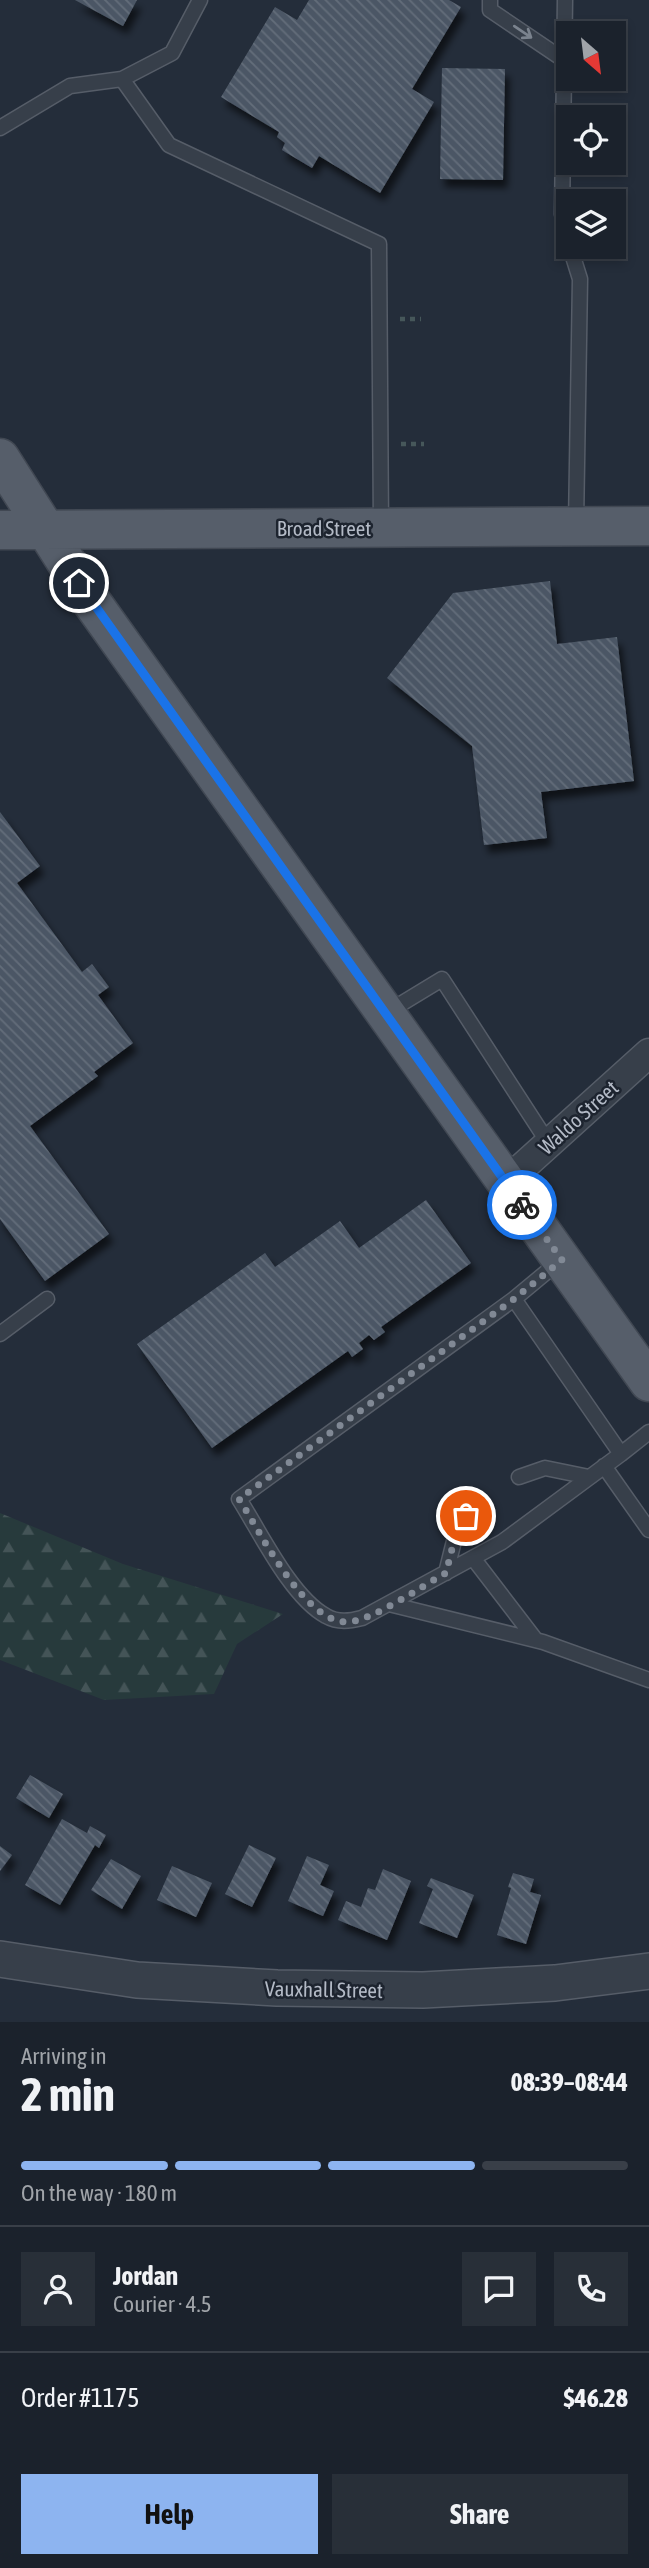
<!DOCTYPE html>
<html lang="en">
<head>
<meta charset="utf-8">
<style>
  body { margin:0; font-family:"Asap Condensed",sans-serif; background:#282f38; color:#f1f3f6; height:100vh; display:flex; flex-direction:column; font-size:26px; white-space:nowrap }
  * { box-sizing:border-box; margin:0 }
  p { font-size:23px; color:#a0a4a9 }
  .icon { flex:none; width:38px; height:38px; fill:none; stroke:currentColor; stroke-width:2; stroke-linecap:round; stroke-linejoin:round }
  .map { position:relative; height:2022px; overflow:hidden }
  .side { display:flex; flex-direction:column; background:#1b222c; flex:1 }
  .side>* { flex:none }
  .needle { width:46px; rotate:152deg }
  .buttons { position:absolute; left:556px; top:21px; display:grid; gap:14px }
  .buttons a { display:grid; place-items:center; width:70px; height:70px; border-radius:0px; background:#1b222c; box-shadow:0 4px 10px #0003,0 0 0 2px #393f48; font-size:35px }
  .pin { position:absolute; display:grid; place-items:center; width:60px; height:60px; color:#fff; margin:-30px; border:4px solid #fff; border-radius:50%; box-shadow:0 2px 7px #0007 }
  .courier { position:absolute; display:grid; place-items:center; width:70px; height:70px; margin:-35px; border:5px solid #1a73e8; border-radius:50%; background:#fff; color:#222; box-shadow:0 2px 9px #0007 }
  .head em { font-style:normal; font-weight:700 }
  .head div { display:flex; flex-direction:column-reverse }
  .head { display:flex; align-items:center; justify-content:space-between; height:119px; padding:0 21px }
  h1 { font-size:46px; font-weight:700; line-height:52px }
  .bar { display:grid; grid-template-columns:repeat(4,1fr); gap:10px 7px; align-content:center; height:84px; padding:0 21px }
  .bar i { height:9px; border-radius:5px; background:#393f48 }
  .bar .current { background:#8db4f0 }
  .bar p { grid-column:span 4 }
  .line { display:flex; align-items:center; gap:18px; padding:0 21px; border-top:2px solid #393f48 }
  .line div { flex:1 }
  .round { display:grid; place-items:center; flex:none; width:74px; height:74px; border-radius:0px; background:#282f38 }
  .primary-button { display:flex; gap:14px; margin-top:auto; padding:14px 21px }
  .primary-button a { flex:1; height:80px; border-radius:0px; background:#8db4f0; color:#111; font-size:28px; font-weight:700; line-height:80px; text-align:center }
  .primary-button a+a { background:#282f38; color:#f1f3f6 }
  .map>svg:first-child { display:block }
  .forest { fill:url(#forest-firs) }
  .building { fill:url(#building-back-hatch); filter:url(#shadow) }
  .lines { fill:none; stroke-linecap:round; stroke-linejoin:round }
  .service-casing { stroke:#565d68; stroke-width:17 }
  .minor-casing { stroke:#565d68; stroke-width:31 }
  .tertiary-casing { stroke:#565d68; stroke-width:38 }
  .primary-casing { stroke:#414853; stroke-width:41 }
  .path { stroke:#46575a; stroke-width:4.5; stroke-dasharray:5 5; stroke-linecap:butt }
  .service { stroke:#373f4a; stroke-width:14 }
  .minor { stroke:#373f4a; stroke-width:28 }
  .tertiary { stroke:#373f4a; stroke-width:35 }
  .primary { stroke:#565e6a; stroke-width:38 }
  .oneway { stroke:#7b838e }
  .done { stroke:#818995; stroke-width:7; stroke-dasharray:0 12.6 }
  .route { stroke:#1a73e8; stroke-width:9 }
  .labels { text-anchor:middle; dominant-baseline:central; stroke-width:5; stroke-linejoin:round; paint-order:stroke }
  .street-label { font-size:21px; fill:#b3bac6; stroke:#1d242f }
</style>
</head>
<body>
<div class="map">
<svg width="649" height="2022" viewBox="0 0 649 2022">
  <defs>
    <pattern id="forest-firs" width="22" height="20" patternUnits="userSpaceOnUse" patternTransform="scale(1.75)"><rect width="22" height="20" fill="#273a3c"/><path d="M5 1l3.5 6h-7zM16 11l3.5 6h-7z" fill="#445457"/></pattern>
    <pattern id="building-back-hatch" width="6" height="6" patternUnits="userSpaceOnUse" patternTransform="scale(1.75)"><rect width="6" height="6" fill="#4c5765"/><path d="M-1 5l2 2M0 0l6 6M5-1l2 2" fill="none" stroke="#636d7a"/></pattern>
    <filter id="shadow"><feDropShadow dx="4.5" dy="8" stdDeviation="3.5" flood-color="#0009"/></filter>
  </defs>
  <rect width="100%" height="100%" fill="#242d3a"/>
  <path class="forest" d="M0 1513 123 1564 283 1614 237 1644 214 1694 104 1700 0 1660Z"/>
  <path class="building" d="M75 0H137L123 26Z
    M309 0H449L461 7 412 89 434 102 380 193 319 156 312 168 282 150 285 143 277 137 279 132 221 97 275 7 297 20Z
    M442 68 505 69 503 180 440 179Z
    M550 581 557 644 617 637 634 781 541 792 547 838 484 845 472 746 387 678 453 593Z
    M0 812 40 866 17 883 82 972 92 964 109 987 98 995 133 1043 94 1072 98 1076 30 1126 109 1234 45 1281 0 1219Z
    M426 1200 471 1263 381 1327 385 1332 374 1340 369 1335 359 1343 363 1349 352 1357 348 1351 212 1448 137 1344 265 1253 275 1267 340 1221 359 1248Z
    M30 1775 63 1794 49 1818 16 1798Z
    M62 1819 87 1833 90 1826 106 1835 99 1848 95 1845 60 1905 25 1885Z
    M249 1845 276 1858 252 1907 225 1894Z
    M0 1846 12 1855 0 1871Z
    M307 1856 329 1865 320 1885 334 1891 323 1916 288 1901Z
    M111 1859 141 1876 122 1909 91 1890Z
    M172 1866 212 1883 196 1917 157 1900Z
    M383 1869 411 1881 387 1940 338 1920 346 1901 361 1907 368 1888 375 1890Z
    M513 1873 534 1879 530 1892 541 1895 526 1944 497 1935 511 1888 508 1887Z
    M431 1878 474 1895 457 1938 419 1923 433 1889 427 1886Z"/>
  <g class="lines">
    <defs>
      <path id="service" d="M490 0V10L564 60
        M565 0 562 214 569 245
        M122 79 169 145 379 244 381 527
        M0 128 70 86 122 79 172 53 200 0
        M570 247 580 279 576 525
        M386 1013 442 979 549 1144
        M561 1260 514 1299 621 1454 649 1432
        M514 1299 239 1499C260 1532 291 1597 326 1616 338 1623 350 1621 362 1618L502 1542 621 1454
        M0 1334 47 1299
        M604 1466 649 1530
        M519 1477 545 1468 589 1477
        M473 1558 535 1639
        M446 1573 457 1529 466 1516
        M389 1604 543 1642 649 1680"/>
      <path id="minor" d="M506 1182 649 1053"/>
      <path id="tertiary" d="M0 1959 137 1980 277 1988 423 1990 555 1983 649 1971"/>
      <path id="primary" d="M0 458 91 601 649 1382
        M0 530 649 526"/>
    </defs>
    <use href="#service" class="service-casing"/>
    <use href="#minor" class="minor-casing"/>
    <use href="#tertiary" class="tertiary-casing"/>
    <use href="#primary" class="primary-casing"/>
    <path class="path" d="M400 319H421
      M401 444H424"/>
    <use href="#service" class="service"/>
    <use href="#minor" class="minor"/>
    <use href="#tertiary" class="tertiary"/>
    <use href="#primary" class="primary"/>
  </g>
  <defs><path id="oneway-shaft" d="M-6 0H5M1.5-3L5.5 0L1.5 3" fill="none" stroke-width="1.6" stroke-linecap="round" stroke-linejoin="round" transform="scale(1.75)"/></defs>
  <use class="oneway" href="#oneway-shaft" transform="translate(523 32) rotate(34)"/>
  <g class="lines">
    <path class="done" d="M466 1516 457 1529 446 1573C423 1585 370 1623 345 1622 303 1620 260 1531 239 1499L514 1299 562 1260 522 1205"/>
    <path class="route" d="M79 583 522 1205"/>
  </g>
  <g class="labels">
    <g class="street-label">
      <text x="324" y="528">Broad Street</text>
      <text transform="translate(578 1117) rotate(-42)">Waldo Street</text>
      <text transform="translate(324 1989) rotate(1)">Vauxhall Street</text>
    </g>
  </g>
</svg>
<div class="buttons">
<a><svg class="needle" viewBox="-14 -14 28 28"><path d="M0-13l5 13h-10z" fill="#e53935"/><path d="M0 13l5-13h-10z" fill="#a0a4a9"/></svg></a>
<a><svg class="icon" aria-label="locate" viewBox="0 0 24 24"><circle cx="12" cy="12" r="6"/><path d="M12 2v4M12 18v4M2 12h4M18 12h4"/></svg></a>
<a><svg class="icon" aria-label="layers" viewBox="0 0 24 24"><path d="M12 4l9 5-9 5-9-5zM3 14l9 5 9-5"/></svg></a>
</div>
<div class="pin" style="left:466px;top:1516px;background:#ea580c"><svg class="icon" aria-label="bag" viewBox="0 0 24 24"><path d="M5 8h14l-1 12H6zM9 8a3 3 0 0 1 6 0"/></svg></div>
<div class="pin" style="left:79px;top:583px;background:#1f2937"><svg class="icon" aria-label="home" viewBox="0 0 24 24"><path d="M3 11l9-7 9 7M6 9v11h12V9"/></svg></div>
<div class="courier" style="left:522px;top:1205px"><svg class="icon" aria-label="bike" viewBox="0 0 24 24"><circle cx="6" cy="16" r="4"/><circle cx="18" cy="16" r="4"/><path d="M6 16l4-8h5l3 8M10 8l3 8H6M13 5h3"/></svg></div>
</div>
<section class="side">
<div class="head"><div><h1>2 min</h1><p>Arriving in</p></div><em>08:39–08:44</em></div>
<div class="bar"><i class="current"></i><i class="current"></i><i class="current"></i><i></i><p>On the way · 180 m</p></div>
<div class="line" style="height:126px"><a class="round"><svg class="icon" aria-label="person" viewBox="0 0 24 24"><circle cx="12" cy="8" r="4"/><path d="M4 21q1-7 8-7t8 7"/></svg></a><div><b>Jordan</b><p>Courier · 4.5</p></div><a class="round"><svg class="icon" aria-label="chat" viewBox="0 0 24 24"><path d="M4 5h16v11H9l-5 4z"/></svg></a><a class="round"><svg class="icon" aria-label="phone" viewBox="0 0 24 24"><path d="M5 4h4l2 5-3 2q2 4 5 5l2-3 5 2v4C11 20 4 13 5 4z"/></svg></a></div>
<div class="line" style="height:91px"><div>Order #1175</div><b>$46.28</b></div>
<div class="primary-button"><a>Help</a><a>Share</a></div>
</section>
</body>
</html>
